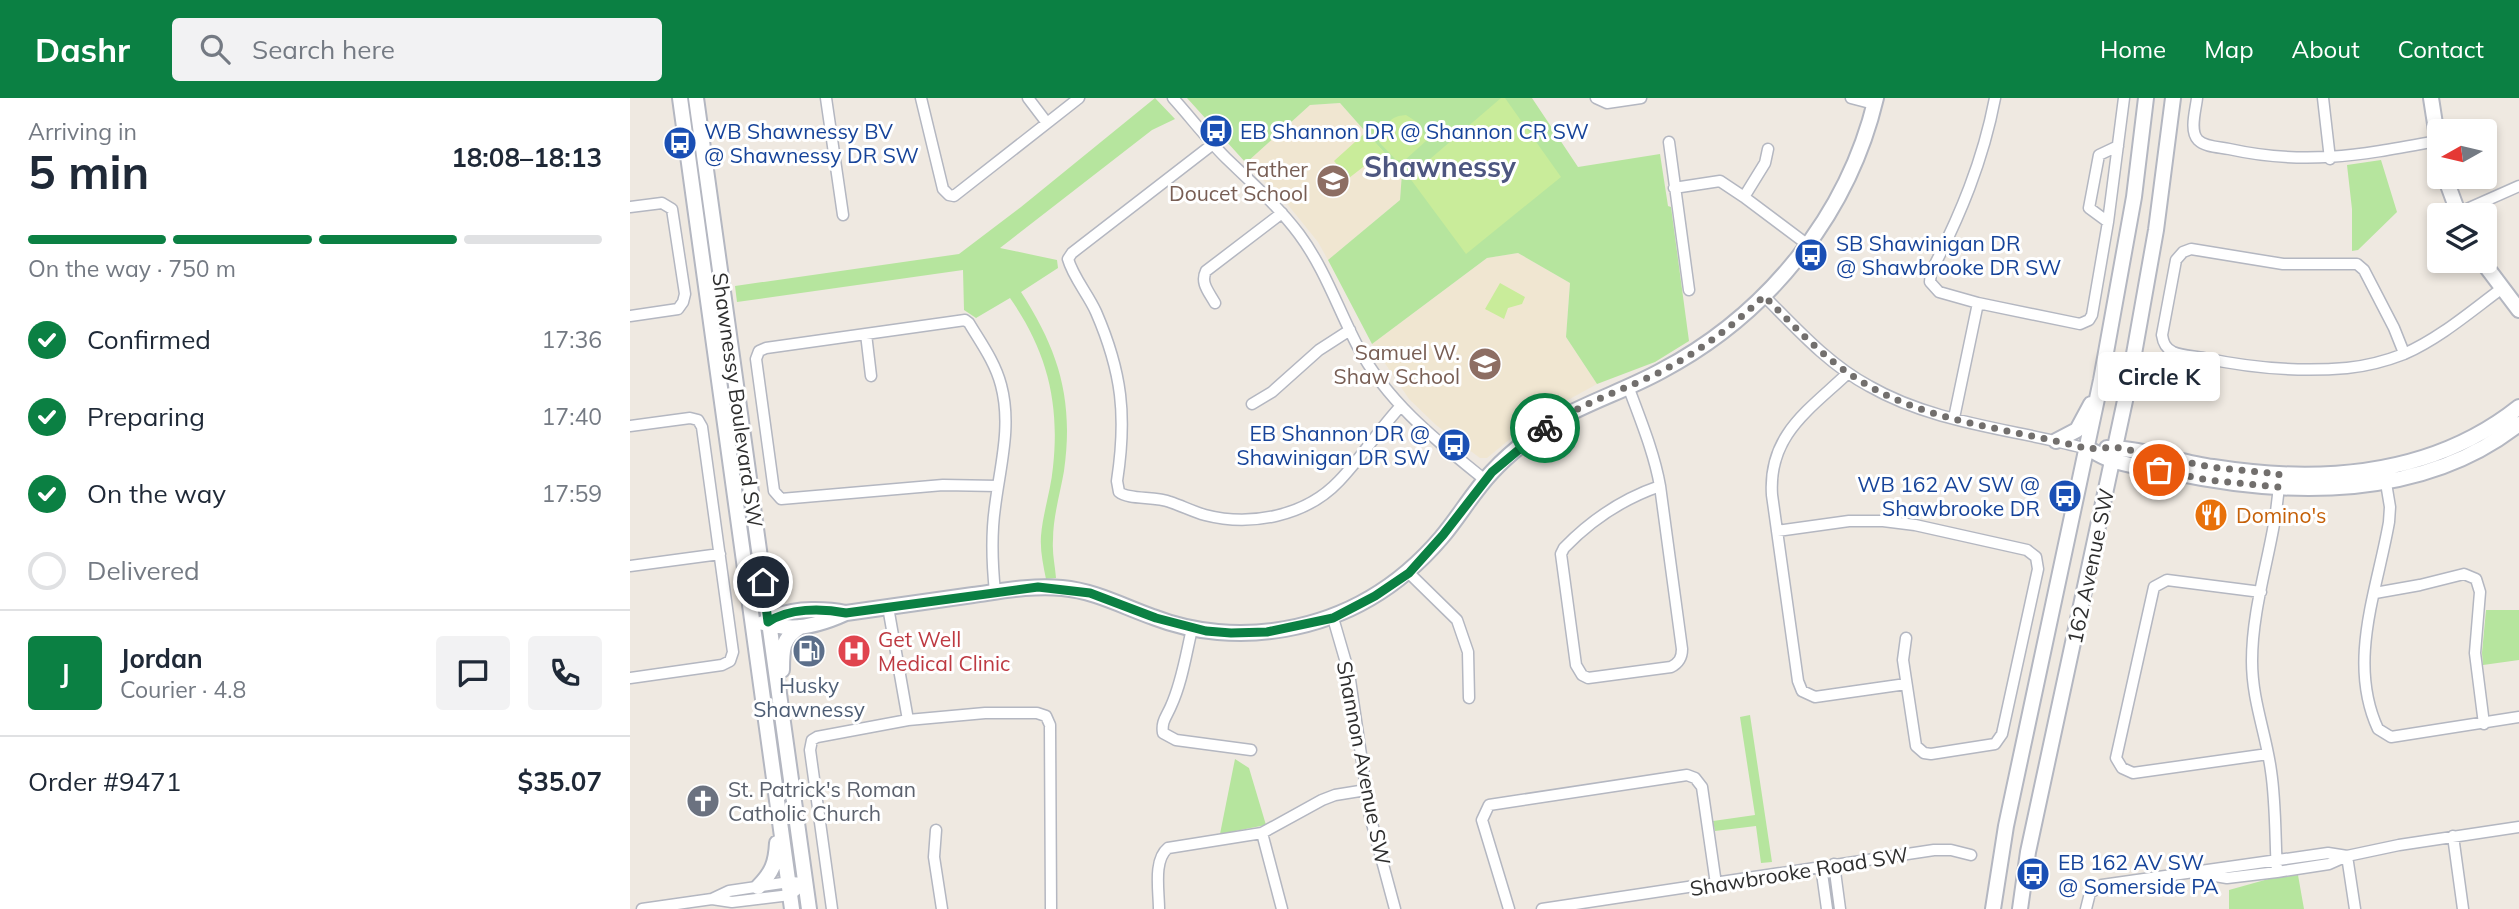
<!DOCTYPE html>
<html lang="en">
<head>
<meta charset="utf-8">
<style>
  body { margin:0; font-family:Mulish,sans-serif; background:#f2f2f3; color:#1f2937; height:100vh; display:flex; flex-direction:column; font-size:26px; white-space:nowrap }
  * { box-sizing:border-box; margin:0 }
  p { font-size:23px; color:#747a83 }
  .icon { flex:none; width:38px; height:38px; fill:none; stroke:currentColor; stroke-width:2; stroke-linecap:round; stroke-linejoin:round }
  .map { position:relative; flex:1; overflow:hidden }
  .details { display:flex; flex-direction:column; background:#fff; width:630px }
  .details>* { flex:none }
  .needle { width:46px; rotate:262deg }
  .controls { position:absolute; left:1797px; top:21px; display:grid; gap:14px }
  .controls a { display:grid; place-items:center; width:70px; height:70px; border-radius:7px; background:#fff; box-shadow:0 4px 10px #0003; font-size:35px }
  .pin { position:absolute; display:grid; place-items:center; width:60px; height:60px; color:#fff; margin:-30px; border:4px solid #fff; border-radius:50%; box-shadow:0 2px 7px #0007 }
  .courier { position:absolute; display:grid; place-items:center; width:70px; height:70px; margin:-35px; border:5px solid #0b8043; border-radius:50%; background:#fff; color:#222; box-shadow:0 2px 9px #0007 }
  .bubble { position:absolute; height:49px; border-radius:7px; background:#fff; box-shadow:0 4px 10px #0003; font-size:23px; font-weight:700; line-height:49px; text-align:center }
  .overview em { font-style:normal; font-weight:700 }
  .overview div { display:flex; flex-direction:column-reverse }
  .overview { display:flex; align-items:center; justify-content:space-between; height:119px; padding:0 28px }
  h1 { font-size:46px; font-weight:700; line-height:52px }
  .bar { display:grid; grid-template-columns:repeat(4,1fr); gap:10px 7px; align-content:center; height:84px; padding:0 28px }
  .bar i { height:9px; border-radius:5px; background:#e0e1e3 }
  .bar .on { background:#0b8043 }
  .bar p { grid-column:span 4 }
  .line { display:flex; align-items:center; gap:18px; padding:0 28px; border-top:2px solid #e0e1e3 }
  .line div { flex:1 }
  .round { display:grid; place-items:center; flex:none; width:74px; height:74px; border-radius:7px; background:#f2f2f3 }
  ol { padding:0 28px; list-style:none }
  li { display:flex; align-items:center; gap:21px; height:77px }
  li p { margin-inline-start:auto }
  li .icon { padding:7px; border-radius:50%; background:#0b8043; color:#fff; stroke-width:4 }
  li:last-child { color:#747a83 }
  li i { width:38px; height:38px; border:4px solid #e0e1e3; border-radius:50% }
  header { display:flex; align-items:center; gap:42px; box-sizing:border-box; height:98px; padding:0 35px; background:#0b8043; color:#fff }
  header strong { font-size:33px }
  nav { display:flex; gap:38px; margin-inline-start:auto; font-size:24px }
  .search { width:490px; height:63px; background:#f2f2f3; display:flex; align-items:center; gap:18px; box-sizing:border-box; padding:0 24px; border-radius:7px; color:#747a83; font-size:26px }
  main { display:flex; flex:1; min-height:0 }
  .map>svg:first-child { display:block }
  .education { fill:#f0e6d1 }
  .green { fill:#b6e59e }
  .pitch { fill:#c9ec9a }
  .lines { fill:none; stroke-linecap:round; stroke-linejoin:round }
  .street-casing { stroke:#b4b7c1; stroke-width:13 }
  .secondary-casing { stroke:#b4b7c1; stroke-width:18 }
  .street { stroke:#fff; stroke-width:10 }
  .secondary { stroke:#fff; stroke-width:14 }
  .done { stroke:#726f6d; stroke-width:7; stroke-dasharray:0 12.6 }
  .route { stroke:#0b8043; stroke-width:9 }
  .labels { text-anchor:middle; dominant-baseline:central; stroke-width:6; stroke-linejoin:round; paint-order:stroke }
  .transit-label { font-size:21px; fill:#164399; stroke:#fff; text-anchor:start }
  .education-label { font-size:21px; fill:#785e54; stroke:#fff; text-anchor:end }
  .street-label { font-size:21px; fill:#2e2e2e; stroke:#fff }
  .food-label { font-size:21px; fill:#c56008; stroke:#fff; text-anchor:start }
  .health-label { font-size:21px; fill:#be3a42; stroke:#fff; text-anchor:start }
  .service-label { font-size:21px; fill:#4e5e75; stroke:#fff }
  .worship-label { font-size:21px; fill:#5b616d; stroke:#fff; text-anchor:start }
  .district-label { font-size:28px; font-weight:bold; fill:#4d5680; stroke:#fff }
</style>
</head>
<body>
<header>
<strong>Dashr</strong>
<div class="search"><svg class="icon" aria-label="search" viewBox="0 0 24 24"><circle cx="10" cy="10" r="6"/><path d="M15 15l6 6"/></svg>Search here</div>
<nav><a>Home</a><a>Map</a><a>About</a><a>Contact</a></nav>
</header>
<main>
<section class="details">
<div class="overview"><div><h1>5 min</h1><p>Arriving in</p></div><em>18:08–18:13</em></div>
<div class="bar"><i class="on"></i><i class="on"></i><i class="on"></i><i></i><p>On the way · 750 m</p></div>
<ol>
<li><svg class="icon" aria-label="check" viewBox="0 0 24 24"><path d="M5 12l5 5 9-10"/></svg>Confirmed<p>17:36</p></li>
<li><svg class="icon" aria-label="check" viewBox="0 0 24 24"><path d="M5 12l5 5 9-10"/></svg>Preparing<p>17:40</p></li>
<li><svg class="icon" aria-label="check" viewBox="0 0 24 24"><path d="M5 12l5 5 9-10"/></svg>On the way<p>17:59</p></li>
<li><i></i>Delivered</li>
</ol>
<div class="line" style="height:126px"><b class="round" style="background:#0b8043;color:#fff">J</b><div><b>Jordan</b><p>Courier · 4.8</p></div><a class="round"><svg class="icon" aria-label="chat" viewBox="0 0 24 24"><path d="M4 5h16v11H9l-5 4z"/></svg></a><a class="round"><svg class="icon" aria-label="phone" viewBox="0 0 24 24"><path d="M5 4h4l2 5-3 2q2 4 5 5l2-3 5 2v4C11 20 4 13 5 4z"/></svg></a></div>
<div class="line" style="height:91px"><div>Order #9471</div><b>$35.07</b></div>
</section>
<div class="map">
<svg width="1889" height="811" viewBox="0 0 1889 811">
  <rect width="100%" height="100%" fill="#efe9e1"/>
  <path class="education" d="M710 5 772 75 770 102 698 162 688 144 658 107 616 65 680 7Z
    M888 155 940 185 936 239 967 286 907 319 857 360H850L806 327 779 301 742 246 857 160Z"/>
  <path class="green" d="M525 0 545 21 522 32 370 150 427 162 428 170 391 194C429 253 444 302 434 373 430 396 423 419 423 442 422 455 425 467 426 480L416 481C413 466 410 452 411 438 413 414 421 392 423 369 430 305 417 253 380 200L346 220 334 212 333 172 107 204 105 188 329 156 391 109Z
    M557 0H902L948 69 1030 56 1038 108 1041 109 1059 243 1025 264 967 286 936 239 940 185 888 155 857 160 742 246 698 162 770 102 772 75 710 5 680 7 616 65Z
    M1751 62 1767 114 1728 152 1722 153V111L1717 67Z
    M1856 512H1889V562L1853 567 1852 555Z
    M1120 617 1142 764 1131 765 1126 728 1085 733 1083 723 1125 717 1110 619Z
    M605 661 619 670 636 727 590 736Z
    M1668 777 1674 811H1599V792L1642 780Z"/>
  <path class="pitch" d="M871 0H875L931 79 836 156 779 79Z
    M776 17 787 24 797 42 775 62H766L749 44V41C762 29 753 19 776 17Z
    M736 34 764 65 760 69 751 59H746L719 80 704 63Z
    M870 185 895 199 892 206 878 210 874 221 855 211Z"/>
  <g class="lines">
    <defs>
      <path id="street" d="M196 0 213 117
        M291 0 313 91 319 97 324 98 449 0
        M398 0 417 25
        M543 0C561 20 577 41 596 60 621 84 648 108 669 136 695 171 708 211 728 249 758 305 807 343 855 382
        M966 0 977 5 1011 0
        M1221 0 1244 6
        M1365 0C1353 63 1330 118 1301 174L1300 184 1309 194 1348 205 1450 226 1459 222 1462 217 1478 124 1494 0
        M1567 0C1566 11 1559 33 1568 42 1575 49 1589 49 1599 51 1676 68 1731 57 1807 43
        M1693 0 1700 61
        M1039 44 1059 192
        M583 46 442 155 438 161C443 179 458 196 466 214 492 274 497 318 487 383L489 394C498 402 526 398 540 404 552 408 564 414 575 417 621 429 676 418 709 383 731 360 748 333 770 309
        M1138 51 1135 65 1114 99 1178 147
        M1044 90 1090 83 1114 99
        M0 109 32 105 42 111 55 196 53 204 48 211 0 218
        M1828 115 1889 88
        M1478 124 1459 110 1469 57 1488 48
        M1134 198C1166 230 1198 266 1239 288 1305 326 1385 331 1458 351
        M585 205C579 194 570 185 576 173L652 115
        M236 236 241 278
        M1774 255 1764 230 1734 172 1727 166H1653L1561 151 1553 154 1546 162 1532 237C1533 244 1535 250 1543 254 1552 258 1564 258 1574 260 1621 270 1670 274 1717 270 1737 268 1756 263 1774 256 1810 240 1840 214 1871 191
        M1218 275C1179 312 1138 337 1142 397L1168 583 1172 593 1185 599 1276 586
        M998 288C1010 321 1024 354 1030 388L1052 551C1052 560 1049 565 1041 569L958 580 952 577 946 567 931 456 934 450C961 422 992 401 1030 388
        M622 306 642 294 689 252 720 232
        M1324 320 1348 205
        M0 328 60 320 68 322 72 329 103 554 100 563 92 567 0 580
        M1755 379 1760 409 1759 424C1747 493 1717 564 1748 631L1761 639 1889 619
        M1147 433 1219 423H1253L1285 427 1397 452 1406 459 1408 471 1372 636 1365 646 1301 656 1294 655 1286 648 1273 562 1276 540
        M0 468 90 456
        M779 475 827 522 838 554 839 600
        M365 494C362 465 361 437 365 409 370 368 382 328 371 287 365 264 351 245 339 225L335 222 321 224 136 250 129 253 126 261 144 393 151 401 313 387 368 388
        M1631 494 1537 482 1524 489 1486 660 1492 670 1503 675 1638 656
        M1745 495 1790 487 1834 476 1846 481 1850 494 1845 555 1854 626
        M258 509 278 622
        M703 520 719 575 740 718 765 811
        M562 531C556 556 552 584 541 608 537 618 531 623 533 635L546 642 621 652
        M306 732 304 759 312 811
        M632 735 652 811
        M1823 738 1833 811
        M1717 758 1725 811
        M1204 766 1210 811
        M1191 768 1197 811
        M1647 774C1645 741 1646 706 1641 673 1636 635 1622 603 1622 563 1622 502 1646 444 1649 384
        M1567 775 1597 780 1647 774 1699 766 1717 758 1769 747 1889 729
        M82 801 102 804 160 797 175 785
        M12 811 82 801 99 793 159 784 175 785
        M202 811 180 652 182 642 187 639 278 622 355 615H407L416 618 420 627 421 811
        M529 811C529 793 523 762 538 750L632 735 692 702 705 697 736 692
        M879 811 852 722 859 707 1057 677 1065 680 1072 689 1086 786
        M912 811 1304 752H1321L1341 757
        M1456 811 1460 795 1472 787 1698 755 1717 758"/>
      <path id="secondary" d="M50 0 162 811
        M66 0 179 811
        M1801 0 1810 58
        M1815 79 1829 117
        M1852 163 1889 212
        M1426 343 1447 332 1461 306
        M1477 350C1506 349 1552 365 1583 369 1690 386 1801 379 1889 309
        M1458 351C1466 354 1474 360 1482 362 1502 369 1525 371 1545 375 1659 399 1793 402 1889 326
        M138 524C161 536 194 525 216 515 258 509 300 503 343 497 372 493 402 487 432 490 465 493 492 508 523 519 564 535 611 539 655 531 718 520 770 488 811 440 829 419 843 394 862 374 873 362 887 350 900 340 940 309 987 297 1031 273 1137 217 1218 118 1246 0
        M133 525C140 524 142 521 148 518 166 510 197 511 216 515
        M152 572C152 552 152 540 170 529
        M128 789C142 775 146 765 147 745
        M1363 811 1376 728 1471 282 1504 99 1516 0
        M1390 811 1398 754 1499 284 1526 132 1543 0"/>
    </defs>
    <use href="#street" class="street-casing"/>
    <use href="#secondary" class="secondary-casing"/>
    <use href="#street" class="street"/>
    <use href="#secondary" class="secondary"/>
  </g>
  <g class="lines">
    <path class="done" d="M915 330C950 306 988 294 1026 276 1066 256 1102 229 1134 198 1166 230 1199 266 1239 288 1305 326 1385 331 1458 351L1485 349 1580 369 1649 376 1648 389 1578 382 1529 372"/>
    <path class="route" d="M133 484 138 524C159 510 191 510 216 515L408 489 460 495 526 520 576 533 601 535 637 534 703 520 745 498 779 475 813 437 862 374 915 330"/>
  </g>
  <defs>
    <symbol id="bus-disc" viewBox="-11 -11 22 22"><circle r="9.5" fill="#1a4fb4" stroke="#fff"/><path d="M-5-6H5V4H4V6H2V4H-2V6H-4V4H-5ZM-3.5-4V0h7V-4ZM-3.5 1.2v1.5H-2V1.2ZM2 1.2v1.5H3.5V1.2Z" fill="#fff"/></symbol>
    <symbol id="school-disc" viewBox="-11 -11 22 22"><circle r="9.5" fill="#8d6e63" stroke="#fff"/><path d="M0-5L7-2L0 1L-7-2ZM-4 1L0 2.5L4 1V4Q0 6-4 4Z" fill="#fff"/></symbol>
    <symbol id="restaurant-disc" viewBox="-11 -11 22 22"><circle r="9.5" fill="#e8710a" stroke="#fff"/><path d="M-5-6h1v4h1v-4h1v4h1v-4h1v5L-1.5 .5V6h-2V.5L-5-1ZM5-6V6H3V1.5H1.5Q1.5-4 5-6Z" fill="#fff"/></symbol>
    <symbol id="fuel-disc" viewBox="-11 -11 22 22"><circle r="9.5" fill="#5c6f8a" stroke="#fff"/><path d="M-5.5-6h7V0h2V4h1.3V-2.5L3-4.5l.8-.8L6-3V5H2.5V1h-1V6h-7ZM-4.2-4.7v3.2H.2V-4.7Z" fill="#fff"/></symbol>
    <symbol id="hospital-disc" viewBox="-11 -11 22 22"><circle r="9.5" fill="#e0444e" stroke="#fff"/><path d="M-5-5h3v3.5h4V-5h3V5h-3V1.5h-4V5h-3Z" fill="#fff"/></symbol>
    <symbol id="church-disc" viewBox="-11 -11 22 22"><circle r="9.5" fill="#6b7280" stroke="#fff"/><path d="M-1.2-6h2.4v3.5h3.3v2.4h-3.3V6h-2.4V-.1h-3.3v-2.4h3.3Z" fill="#fff"/></symbol>
  </defs>
  <g fill-rule="evenodd">
    <use href="#bus-disc" x="567" y="14" width="38" height="38"/>
    <use href="#bus-disc" x="31" y="26" width="38" height="38"/>
    <use href="#school-disc" x="684" y="64" width="38" height="38"/>
    <use href="#bus-disc" x="1162" y="138" width="38" height="38"/>
    <use href="#school-disc" x="836" y="247" width="38" height="38"/>
    <use href="#bus-disc" x="805" y="328" width="38" height="38"/>
    <use href="#bus-disc" x="1416" y="379" width="38" height="38"/>
    <use href="#restaurant-disc" x="1562" y="398" width="38" height="38"/>
    <use href="#fuel-disc" x="160" y="534" width="38" height="38"/>
    <use href="#hospital-disc" x="205" y="534" width="38" height="38"/>
    <use href="#church-disc" x="54" y="684" width="38" height="38"/>
    <use href="#bus-disc" x="1384" y="757" width="38" height="38"/>
  </g>
  <g class="labels">
    <g class="transit-label">
      <text x="74" y="33">WB Shawnessy BV<tspan x="74" dy="24">@ Shawnessy DR SW</tspan></text>
      <text x="610" y="33">EB Shannon DR @ Shannon CR SW</text>
      <text x="1206" y="145">SB Shawinigan DR<tspan x="1206" dy="24">@ Shawbrooke DR SW</tspan></text>
      <text x="800" y="335" text-anchor="end">EB Shannon DR @<tspan x="800" dy="24">Shawinigan DR SW</tspan></text>
      <text x="1410" y="386" text-anchor="end">WB 162 AV SW @<tspan x="1410" dy="24">Shawbrooke DR</tspan></text>
      <text x="1428" y="764">EB 162 AV SW<tspan x="1428" dy="24">@ Somerside PA</tspan></text>
    </g>
    <g class="education-label">
      <text x="678" y="71">Father<tspan x="678" dy="24">Doucet School</tspan></text>
      <text x="830" y="254">Samuel W.<tspan x="830" dy="24">Shaw School</tspan></text>
    </g>
    <g class="street-label">
      <text transform="translate(108 302) rotate(82)">Shawnessy Boulevard SW</text>
      <text transform="translate(1460 468) rotate(-78)">162 Avenue SW</text>
      <text transform="translate(734 665) rotate(79)">Shannon Avenue SW</text>
      <text transform="translate(1169 773) rotate(-9)">Shawbrooke Road SW</text>
    </g>
    <g class="food-label">
      <text x="1606" y="417">Domino's</text>
    </g>
    <g class="health-label">
      <text x="248" y="541">Get Well<tspan x="248" dy="24">Medical Clinic</tspan></text>
    </g>
    <g class="service-label">
      <text x="179" y="587">Husky<tspan x="179" dy="24">Shawnessy</tspan></text>
    </g>
    <g class="worship-label">
      <text x="98" y="691">St. Patrick's Roman<tspan x="98" dy="24">Catholic Church</tspan></text>
    </g>
    <g class="district-label">
      <text x="810" y="68">Shawnessy</text>
    </g>
  </g>
</svg>
<div class="controls">
<a><svg class="needle" viewBox="-14 -14 28 28"><path d="M0-13l5 13h-10z" fill="#e53935"/><path d="M0 13l5-13h-10z" fill="#747a83"/></svg></a>
<a><svg class="icon" aria-label="layers" viewBox="0 0 24 24"><path d="M12 4l9 5-9 5-9-5zM3 14l9 5 9-5"/></svg></a>
</div>
<div class="pin" style="left:1529px;top:372px;background:#ea580c"><svg class="icon" aria-label="bag" viewBox="0 0 24 24"><path d="M5 8h14l-1 12H6zM9 8a3 3 0 0 1 6 0"/></svg></div>
<div class="pin" style="left:133px;top:484px;background:#1f2937"><svg class="icon" aria-label="home" viewBox="0 0 24 24"><path d="M3 11l9-7 9 7M6 9v11h12V9"/></svg></div>
<div class="courier" style="left:915px;top:330px"><svg class="icon" aria-label="bike" viewBox="0 0 24 24"><circle cx="6" cy="16" r="4"/><circle cx="18" cy="16" r="4"/><path d="M6 16l4-8h5l3 8M10 8l3 8H6M13 5h3"/></svg></div>
<div class="bubble" style="left:1468px;top:254px;width:122px">Circle K</div>
</div>
</main>
</body>
</html>
